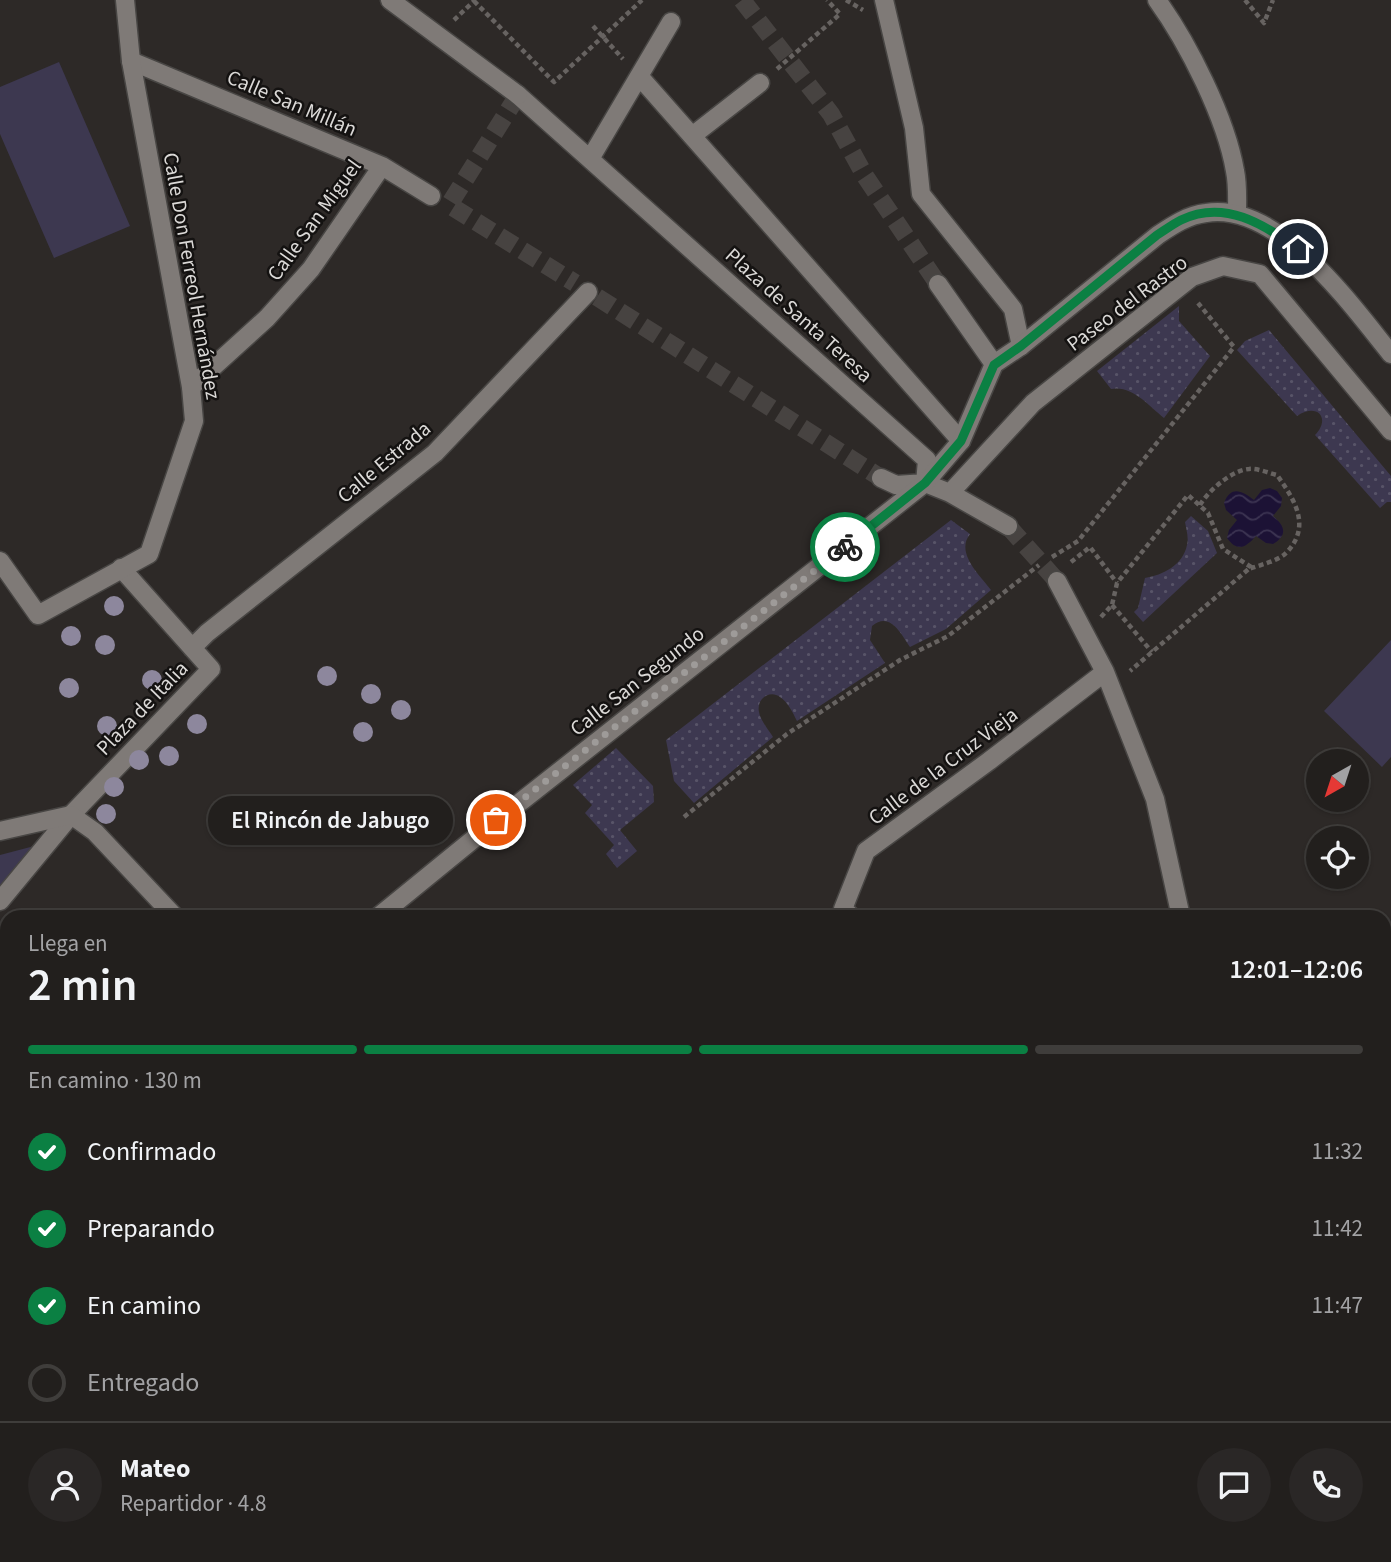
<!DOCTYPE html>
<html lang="es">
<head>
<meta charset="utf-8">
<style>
  body { margin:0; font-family:"Source Sans 3",sans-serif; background:#2a2726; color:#f1f3f6; height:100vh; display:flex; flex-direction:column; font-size:26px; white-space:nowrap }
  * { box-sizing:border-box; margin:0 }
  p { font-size:23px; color:#a2a2a4 }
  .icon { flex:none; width:38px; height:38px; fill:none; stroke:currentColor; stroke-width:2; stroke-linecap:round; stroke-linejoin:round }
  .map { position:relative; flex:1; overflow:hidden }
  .details { position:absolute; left:0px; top:910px; width:1391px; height:653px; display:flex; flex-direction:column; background:#221f1d; border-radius:21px 21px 0 0; box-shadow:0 2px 5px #0004,0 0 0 2px #3f3d3b }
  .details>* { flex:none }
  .needle { width:46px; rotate:219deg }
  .buttons { position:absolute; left:1306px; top:749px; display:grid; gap:14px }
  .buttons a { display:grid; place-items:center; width:63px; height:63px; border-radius:50%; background:#221f1d; box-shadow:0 2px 5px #0004,0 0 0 2px #3f3d3b; font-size:35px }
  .pin { position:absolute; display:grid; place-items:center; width:60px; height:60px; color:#fff; margin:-30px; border:4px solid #fff; border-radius:50%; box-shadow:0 2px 7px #0007 }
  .courier { position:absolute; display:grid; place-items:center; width:70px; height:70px; margin:-35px; border:5px solid #0b8043; border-radius:50%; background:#fff; color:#222; box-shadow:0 2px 9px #0007 }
  .bubble { position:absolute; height:49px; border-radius:24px; background:#221f1d; box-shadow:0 2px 5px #0004,0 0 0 2px #3f3d3b; font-size:23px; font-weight:600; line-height:49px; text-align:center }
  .headline em { font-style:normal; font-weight:600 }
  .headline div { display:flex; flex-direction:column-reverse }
  .headline { display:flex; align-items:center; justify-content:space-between; height:119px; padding:0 28px }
  h1 { font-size:46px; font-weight:600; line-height:52px }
  .bar { display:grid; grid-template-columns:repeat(4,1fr); gap:10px 7px; align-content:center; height:84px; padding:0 28px }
  .bar i { height:9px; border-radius:5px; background:#3f3d3b }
  .bar .on { background:#0b8043 }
  .bar p { grid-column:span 4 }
  .line { display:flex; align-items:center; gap:18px; padding:0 28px; border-top:2px solid #3f3d3b }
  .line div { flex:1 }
  .round { display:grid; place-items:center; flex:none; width:74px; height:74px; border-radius:37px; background:#2a2726 }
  ol { padding:0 28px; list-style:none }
  li { display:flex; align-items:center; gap:21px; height:77px }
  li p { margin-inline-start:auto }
  li .icon { padding:7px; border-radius:50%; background:#0b8043; color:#fff; stroke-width:4 }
  li:last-child { color:#a2a2a4 }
  li i { width:38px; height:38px; border:4px solid #3f3d3b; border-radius:50% }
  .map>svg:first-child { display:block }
  .green { fill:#3d3850 }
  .garden { fill:url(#garden-dots) }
  .water { fill:url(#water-waves) }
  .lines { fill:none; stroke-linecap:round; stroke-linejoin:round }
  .pedestrian-tunnel { stroke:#474341; stroke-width:18; stroke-dasharray:18 9; stroke-linecap:butt }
  .tertiary-tunnel { stroke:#474341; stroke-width:18; stroke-dasharray:18 9; stroke-linecap:butt }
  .pedestrian-casing { stroke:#484644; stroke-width:21 }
  .minor-casing { stroke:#484644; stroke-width:21 }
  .tertiary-casing { stroke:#484644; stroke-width:21 }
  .path { stroke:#676361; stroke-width:4.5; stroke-dasharray:5 3.5; stroke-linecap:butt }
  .pedestrian { stroke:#7f7a77; stroke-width:18 }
  .minor { stroke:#7f7a77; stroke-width:18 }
  .tertiary { stroke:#7f7a77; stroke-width:18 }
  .tree { fill:#8d879d }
  .done { stroke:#9e9b99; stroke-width:7; stroke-dasharray:0 12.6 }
  .route { stroke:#0b8043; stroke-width:9 }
  .labels { text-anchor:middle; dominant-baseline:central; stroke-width:5; stroke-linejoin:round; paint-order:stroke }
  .street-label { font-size:21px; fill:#dbd9d7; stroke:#141211 }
</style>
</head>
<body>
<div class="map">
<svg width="1391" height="1562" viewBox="0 0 1391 1562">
  <defs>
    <pattern id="garden-dots" width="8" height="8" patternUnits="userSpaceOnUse" patternTransform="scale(1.75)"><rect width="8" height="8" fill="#3d3850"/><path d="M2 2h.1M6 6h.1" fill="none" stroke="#585468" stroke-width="1.8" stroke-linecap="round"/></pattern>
    <pattern id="water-waves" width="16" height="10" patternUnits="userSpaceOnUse" patternTransform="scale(1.75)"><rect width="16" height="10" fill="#1c1235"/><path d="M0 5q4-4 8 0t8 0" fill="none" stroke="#3c3452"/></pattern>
  </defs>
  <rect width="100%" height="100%" fill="#2d2927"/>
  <path class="green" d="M59 62 130 226 54 258 0 134V87Z
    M1391 640V757L1382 767 1324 711Z
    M38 845 0 892V855Z
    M7 1321V1556H160L157 1562H0V1325Z"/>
  <path class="garden" d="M1179 306V321L1210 356 1164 418C1148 405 1132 385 1111 389L1097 371Z
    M1269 330 1391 476V502H1387L1380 508 1315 435C1331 419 1318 402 1297 416L1237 350 1245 341Z
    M1191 516 1208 531 1217 553 1143 622 1134 612 1138 608 1145 578C1163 575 1183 565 1187 545 1189 538 1186 528 1185 522Z
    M951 520 970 534C955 553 980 575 991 590L946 629 910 647C901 634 890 611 872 626L870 640 885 663 797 721C793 713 788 702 780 697 770 689 756 699 759 712 760 720 769 730 773 737L694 803 674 781 666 740Z
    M616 748 653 786 654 802 620 830 637 851 617 868 606 854 614 845 585 813 592 805 573 785Z
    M65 1556H160L157 1562H61Z"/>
  <path class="water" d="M1270 488 1277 491 1282 498 1281 506 1273 516C1285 526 1288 535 1273 544L1266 543 1256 536C1246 547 1238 553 1227 538L1229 530 1237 520 1226 510 1224 503C1231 485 1242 491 1254 500L1262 490Z"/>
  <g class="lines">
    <path class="pedestrian-tunnel" d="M518 95 449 205 575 283
      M597 297 881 478
      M1008 526 1057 581"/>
    <path class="tertiary-tunnel" d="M742 0 831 114 865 176 938 284"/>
    <defs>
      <path id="pedestrian" d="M884 0 914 128 921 194 1013 309 1021 346
        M131 61 382 166 431 196
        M639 76 961 441
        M518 95 927 460 925 483
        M692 136 760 83
        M590 159 671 22
        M191 387 267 318 311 269 382 166
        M881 478 896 485 925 483 950 493 1008 526
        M950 493 1033 403 1192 277 1223 266 1260 274 1391 431
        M1057 581 1105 672 1155 799 1181 917
        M192 648 207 633 435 453 588 292
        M0 901 71 815 211 669 121 568
        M852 917 843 909 866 851 989 761 1105 672
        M1172 1556 1175 1562"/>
      <path id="minor" d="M390 0 518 95
        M1157 0C1188 43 1226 118 1235 171 1238 185 1237 199 1237 214
        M0 561 38 615 149 554 194 421 191 387 131 61 125 0
        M0 831 71 815 95 832 175 917
        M1384 1053 1391 1052
        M1384 1154 1391 1149
        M1384 1298 1391 1317
        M803 1556 807 1562
        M353 1562 362 1556"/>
      <path id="tertiary" d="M938 284 994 364
        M994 364 1021 346 1158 235C1173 225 1188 215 1206 213 1278 201 1351 305 1391 354
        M378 917 476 837 925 483 961 441 994 364
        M0 1297 7 1292"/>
    </defs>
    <use href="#pedestrian" class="pedestrian-casing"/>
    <use href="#minor" class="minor-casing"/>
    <use href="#tertiary" class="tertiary-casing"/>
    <path class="path" d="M846 0 863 10
      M1245 0 1264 23 1273 0
      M474 1 554 82 642 0
      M454 20 475 0
      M593 26 623 59
      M777 69 840 14 827 0
      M1200 505C1208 491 1232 470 1249 469 1257 468 1269 473 1277 475 1294 499 1313 527 1285 554 1277 561 1260 565 1249 569
      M1052 557 1078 541 1234 347 1198 303
      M1071 562 1090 547 1117 583
      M1112 605 1152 652
      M1101 617 1112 605 1117 583 1188 495 1208 513 1223 549 1251 567 1130 671
      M684 817 787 734 900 660 948 636 1039 565
      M50 1562 53 1556
      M161 1562 165 1556"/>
    <use href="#pedestrian" class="pedestrian"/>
    <use href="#minor" class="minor"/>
    <use href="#tertiary" class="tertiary"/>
  </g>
  <g class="tree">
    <circle cx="114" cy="606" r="10"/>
    <circle cx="71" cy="636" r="10"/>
    <circle cx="105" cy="645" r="10"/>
    <circle cx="327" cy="676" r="10"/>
    <circle cx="152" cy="680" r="10"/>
    <circle cx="69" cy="688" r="10"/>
    <circle cx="371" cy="694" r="10"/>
    <circle cx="401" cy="710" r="10"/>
    <circle cx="197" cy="724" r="10"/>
    <circle cx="107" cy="726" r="10"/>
    <circle cx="363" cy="732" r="10"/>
    <circle cx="169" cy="756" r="10"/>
    <circle cx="139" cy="760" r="10"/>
    <circle cx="114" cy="787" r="10"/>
    <circle cx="106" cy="814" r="10"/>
  </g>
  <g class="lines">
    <path class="done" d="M496 820 845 547"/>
    <path class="route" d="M845 547 925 483 961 441 994 365 1021 346 1157 235C1165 230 1173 224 1181 220 1224 199 1264 224 1298 249"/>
  </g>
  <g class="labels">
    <g class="street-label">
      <text transform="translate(292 103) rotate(23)">Calle San Millán</text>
      <text transform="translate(314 220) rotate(-54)">Calle San Miguel</text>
      <text transform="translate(192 276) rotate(80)">Calle Don Ferreol Hernández</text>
      <text transform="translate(1127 303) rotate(-37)">Paseo del Rastro</text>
      <text transform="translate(799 315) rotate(42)">Plaza de Santa Teresa</text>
      <text transform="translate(384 462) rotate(-40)">Calle Estrada</text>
      <text transform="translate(637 681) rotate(-38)">Calle San Segundo</text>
      <text transform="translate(142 708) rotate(-46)">Plaza de Italia</text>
      <text transform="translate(943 766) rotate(-37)">Calle de la Cruz Vieja</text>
    </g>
  </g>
</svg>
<div class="buttons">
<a><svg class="needle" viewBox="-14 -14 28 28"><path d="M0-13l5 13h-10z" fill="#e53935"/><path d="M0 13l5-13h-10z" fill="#a2a2a4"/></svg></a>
<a><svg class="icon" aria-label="locate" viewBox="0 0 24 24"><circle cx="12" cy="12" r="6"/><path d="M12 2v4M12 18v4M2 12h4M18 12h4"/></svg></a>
</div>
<div class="pin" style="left:496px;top:820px;background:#ea580c"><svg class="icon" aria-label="bag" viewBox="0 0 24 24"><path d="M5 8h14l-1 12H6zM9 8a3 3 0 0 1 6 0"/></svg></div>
<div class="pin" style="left:1298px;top:249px;background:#1f2937"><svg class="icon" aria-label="home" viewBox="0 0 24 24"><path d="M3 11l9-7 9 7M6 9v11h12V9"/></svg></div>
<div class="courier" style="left:845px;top:547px"><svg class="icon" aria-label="bike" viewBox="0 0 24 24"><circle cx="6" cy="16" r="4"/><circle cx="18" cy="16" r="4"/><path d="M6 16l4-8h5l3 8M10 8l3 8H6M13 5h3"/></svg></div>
<div class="bubble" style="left:208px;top:796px;width:245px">El Rincón de Jabugo</div>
<section class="details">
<div class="headline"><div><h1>2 min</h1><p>Llega en</p></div><em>12:01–12:06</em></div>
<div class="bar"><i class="on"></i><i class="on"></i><i class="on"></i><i></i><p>En camino · 130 m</p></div>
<ol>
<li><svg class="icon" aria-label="check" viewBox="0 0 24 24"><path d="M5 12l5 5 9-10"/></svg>Confirmado<p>11:32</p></li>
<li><svg class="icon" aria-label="check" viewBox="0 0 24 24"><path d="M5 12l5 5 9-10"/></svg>Preparando<p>11:42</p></li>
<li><svg class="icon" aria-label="check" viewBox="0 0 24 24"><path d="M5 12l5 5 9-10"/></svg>En camino<p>11:47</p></li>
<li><i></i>Entregado</li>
</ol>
<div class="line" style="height:126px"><a class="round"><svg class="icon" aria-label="person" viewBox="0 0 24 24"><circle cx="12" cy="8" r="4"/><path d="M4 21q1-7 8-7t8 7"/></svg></a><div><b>Mateo</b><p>Repartidor · 4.8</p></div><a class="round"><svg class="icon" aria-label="chat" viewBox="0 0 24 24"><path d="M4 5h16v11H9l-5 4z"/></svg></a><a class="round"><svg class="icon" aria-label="phone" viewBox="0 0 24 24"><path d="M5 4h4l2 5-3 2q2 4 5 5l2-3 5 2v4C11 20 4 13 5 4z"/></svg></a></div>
</section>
</div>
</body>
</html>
